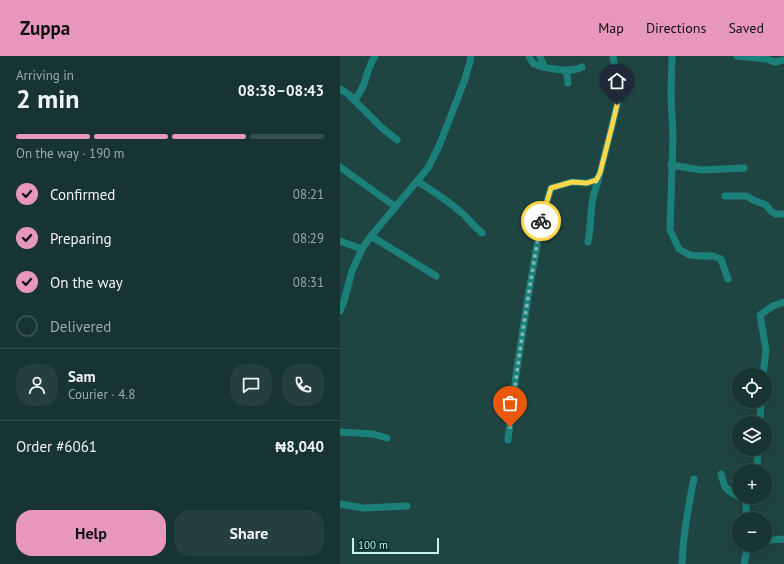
<!DOCTYPE html>
<html lang="en">
<head>
<meta charset="utf-8">
<style>
  body { margin:0; font-family:"PT Sans",sans-serif; background:#243f3e; color:#f1f3f6; height:100vh; display:flex; flex-direction:column; font-size:15px; white-space:nowrap }
  * { box-sizing:border-box; margin:0 }
  p { font-size:13px; color:#9eaaac }
  .icon { flex:none; width:22px; height:22px; fill:none; stroke:currentColor; stroke-width:2; stroke-linecap:round; stroke-linejoin:round }
  .map { position:relative; flex:1; overflow:hidden }
  .side { display:flex; flex-direction:column; background:#173432; width:340px }
  .side>* { flex:none }
  .tools { position:absolute; left:392px; top:312px; display:grid; gap:8px }
  .tools a { display:grid; place-items:center; width:40px; height:40px; border-radius:50%; background:#173432; box-shadow:0 2px 10px #0003,0 0 0 1px #364f4d; font-size:20px }
  .scale { position:absolute; left:12px; bottom:10px; width:87px; box-sizing:border-box; padding-left:4px; border:2px solid #bef3ee; border-top:0; font-size:11px; line-height:14px; white-space:nowrap; color:#bef3ee; -webkit-text-stroke:3px #022b28; paint-order:stroke }
  .pin { position:absolute; display:grid; place-items:center; width:34px; height:34px; color:#fff; margin:-41px -17px; border-radius:50% 50% 50% 0; rotate:-45deg; box-shadow:0 0 4px #0007 }
  .pin .icon { rotate:45deg }
  .courier { position:absolute; display:grid; place-items:center; width:40px; height:40px; margin:-20px; border:3px solid #ffd54a; border-radius:50%; background:#fff; color:#222; box-shadow:0 1px 5px #0007 }
  .summary em { font-style:normal; font-weight:800 }
  .summary div { display:flex; flex-direction:column-reverse }
  .summary { display:flex; align-items:center; justify-content:space-between; height:68px; padding:0 16px }
  h1 { font-size:26px; font-weight:800; line-height:30px }
  .bar { display:grid; grid-template-columns:repeat(4,1fr); gap:6px 4px; align-content:center; height:48px; padding:0 16px }
  .bar i { height:5px; border-radius:3px; background:#364f4d }
  .bar .current { background:#e797bd }
  .bar p { grid-column:span 4 }
  .line { display:flex; align-items:center; gap:10px; padding:0 16px; border-top:1px solid #364f4d }
  .line div { flex:1 }
  .round { display:grid; place-items:center; flex:none; width:42px; height:42px; border-radius:16px; background:#243f3e }
  ol { padding:0 16px; list-style:none }
  li { display:flex; align-items:center; gap:12px; height:44px }
  li p { margin-inline-start:auto }
  li .icon { padding:4px; border-radius:50%; background:#e797bd; color:#111; stroke-width:4 }
  li:last-child { color:#9eaaac }
  li i { width:22px; height:22px; border:2px solid #364f4d; border-radius:50% }
  .action { display:flex; gap:8px; margin-top:auto; padding:8px 16px }
  .action a { flex:1; height:46px; border-radius:16px; background:#e797bd; color:#111; font-size:16px; font-weight:800; line-height:46px; text-align:center }
  .action a+a { background:#243f3e; color:#f1f3f6 }
  header { display:flex; align-items:center; gap:24px; box-sizing:border-box; height:56px; padding:0 20px; background:#e797bd; color:#111 }
  header strong { font-size:19px }
  nav { display:flex; gap:22px; margin-inline-start:auto; font-size:14px }
  main { display:flex; flex:1; min-height:0 }
  .map>svg:first-child { display:block }
  .lines { fill:none; stroke-linecap:round; stroke-linejoin:round }
  .street { stroke:#1c807a; stroke-width:7 }
  .done { stroke:#86b6b2; stroke-width:4; stroke-dasharray:0 7.2 }
  .route { stroke:#ffd54a; stroke-width:5 }
</style>
</head>
<body>
<header>
<strong>Zuppa</strong>
<nav><a>Map</a><a>Directions</a><a>Saved</a></nav>
</header>
<main>
<section class="side">
<div class="summary"><div><h1>2 min</h1><p>Arriving in</p></div><em>08:38–08:43</em></div>
<div class="bar"><i class="current"></i><i class="current"></i><i class="current"></i><i></i><p>On the way · 190 m</p></div>
<ol>
<li><svg class="icon" aria-label="check" viewBox="0 0 24 24"><path d="M5 12l5 5 9-10"/></svg>Confirmed<p>08:21</p></li>
<li><svg class="icon" aria-label="check" viewBox="0 0 24 24"><path d="M5 12l5 5 9-10"/></svg>Preparing<p>08:29</p></li>
<li><svg class="icon" aria-label="check" viewBox="0 0 24 24"><path d="M5 12l5 5 9-10"/></svg>On the way<p>08:31</p></li>
<li><i></i>Delivered</li>
</ol>
<div class="line" style="height:72px"><a class="round"><svg class="icon" aria-label="person" viewBox="0 0 24 24"><circle cx="12" cy="8" r="4"/><path d="M4 21q1-7 8-7t8 7"/></svg></a><div><b>Sam</b><p>Courier · 4.8</p></div><a class="round"><svg class="icon" aria-label="chat" viewBox="0 0 24 24"><path d="M4 5h16v11H9l-5 4z"/></svg></a><a class="round"><svg class="icon" aria-label="phone" viewBox="0 0 24 24"><path d="M5 4h4l2 5-3 2q2 4 5 5l2-3 5 2v4C11 20 4 13 5 4z"/></svg></a></div>
<div class="line" style="height:52px"><div>Order #6061</div><b>₦8,040</b></div>
<div class="action"><a>Help</a><a>Share</a></div>
</section>
<div class="map">
<svg width="444" height="508" viewBox="0 0 444 508">
  <rect width="100%" height="100%" fill="#1f4542"/>
  <g class="lines">
    <path class="street" d="M189 0C190 3 192 6 194 8 198 11 225 15 229 14 234 14 238 13 242 11
      M200 0 202 6 205 11
      M332 0 331 39 333 81 330 174 339 193 350 199 361 200H373L381 203 388 223
      M397 0 427 3 435 6 444 4
      M225 15 227 18 228 27
      M0 33 8 38 40 70 57 84
      M14 44C27 31 25 15 35 0
      M331 109 362 114 404 112
      M0 111 56 151
      M77 125C93 135 110 146 124 159 130 165 135 171 142 177
      M385 140H407L413 144 426 149 431 155 436 158H444
      M31 180 96 220
      M0 185 22 193
      M248 186C251 172 250 157 253 142 254 135 258 128 259 121
      M0 255 4 245 12 215 22 193 31 180 88 112 99 90 124 26 130 6 131 0
      M423 319 426 294 420 259 433 250 444 246
      M420 367 421 345
      M0 376 33 378 47 382
      M168 384 176 319 188 241 202 161 211 132 232 126 247 127 256 124V125L260 117 272 70 277 49 278 31 273 0
      M417 415 418 393
      M381 418 385 431 392 437 399 441
      M0 448 23 452 67 450
      M407 463 406 447 409 441
      M425 483 430 484 444 483
      M342 508C343 479 348 451 354 423
      M404 508 408 489"/>
  </g>
  <g class="lines">
    <path class="done" d="M170 371C178 302 189 233 201 165"/>
    <path class="route" d="M201 165 211 132 232 126 247 127 256 124V125L260 117 272 70 277 49"/>
  </g>
</svg>
<div class="tools">
<a><svg class="icon" aria-label="locate" viewBox="0 0 24 24"><circle cx="12" cy="12" r="6"/><path d="M12 2v4M12 18v4M2 12h4M18 12h4"/></svg></a>
<a><svg class="icon" aria-label="layers" viewBox="0 0 24 24"><path d="M12 4l9 5-9 5-9-5zM3 14l9 5 9-5"/></svg></a>
<a>+</a>
<a>−</a>
</div>
<div class="scale">100 m</div>
<div class="pin" style="left:170px;top:371px;background:#ea580c"><svg class="icon" aria-label="bag" viewBox="0 0 24 24"><path d="M5 8h14l-1 12H6zM9 8a3 3 0 0 1 6 0"/></svg></div>
<div class="pin" style="left:277px;top:49px;background:#1f2937"><svg class="icon" aria-label="home" viewBox="0 0 24 24"><path d="M3 11l9-7 9 7M6 9v11h12V9"/></svg></div>
<div class="courier" style="left:201px;top:165px"><svg class="icon" aria-label="bike" viewBox="0 0 24 24"><circle cx="6" cy="16" r="4"/><circle cx="18" cy="16" r="4"/><path d="M6 16l4-8h5l3 8M10 8l3 8H6M13 5h3"/></svg></div>
</div>
</main>
</body>
</html>
